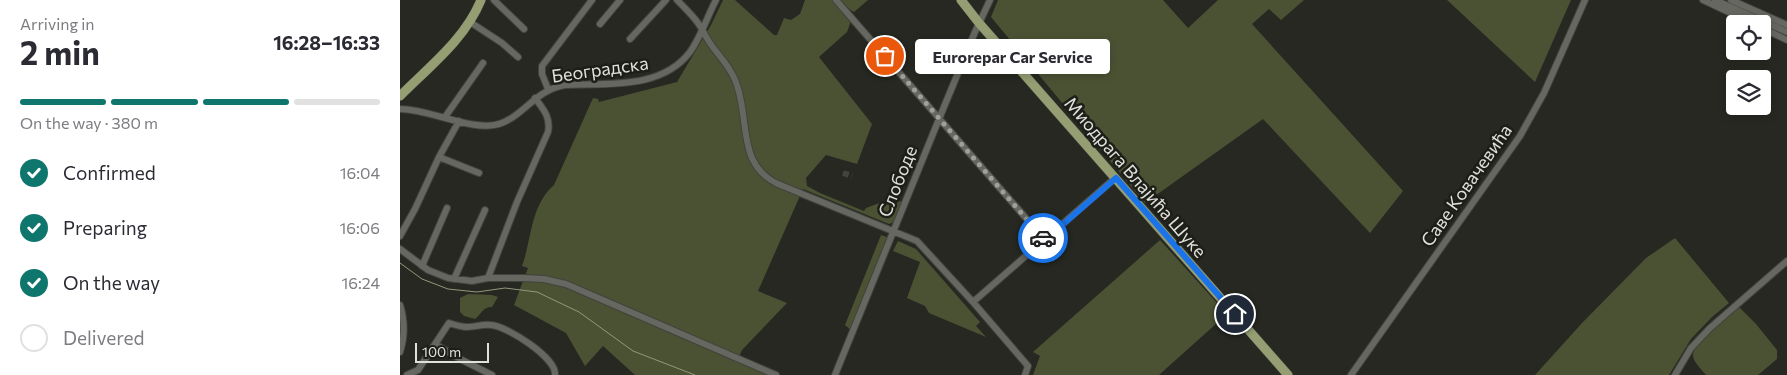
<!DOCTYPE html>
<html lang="en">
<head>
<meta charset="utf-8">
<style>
  body { margin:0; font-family:Commissioner,sans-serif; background:#f2f2f3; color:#2b2b33; height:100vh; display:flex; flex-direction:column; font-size:19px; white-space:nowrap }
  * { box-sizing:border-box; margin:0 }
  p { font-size:16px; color:#7c7c81 }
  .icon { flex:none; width:28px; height:28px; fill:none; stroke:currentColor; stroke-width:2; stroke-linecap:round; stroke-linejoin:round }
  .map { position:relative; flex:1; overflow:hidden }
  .side { display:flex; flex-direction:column; background:#fff; width:400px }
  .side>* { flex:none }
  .buttons { position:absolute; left:1326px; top:15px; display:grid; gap:10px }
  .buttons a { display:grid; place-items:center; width:45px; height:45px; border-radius:5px; background:#fff; box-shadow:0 2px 8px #0003; font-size:25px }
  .scale { position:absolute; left:15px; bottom:12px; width:74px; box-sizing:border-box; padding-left:5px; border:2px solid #e0e1dc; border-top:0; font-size:14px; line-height:18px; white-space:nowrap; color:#e0e1dc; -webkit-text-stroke:4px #1d1e18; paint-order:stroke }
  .pin { position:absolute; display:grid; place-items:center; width:42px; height:42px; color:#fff; margin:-21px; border:2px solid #fff; border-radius:50%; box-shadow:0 1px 5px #0007 }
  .courier { position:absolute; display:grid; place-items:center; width:50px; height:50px; margin:-25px; border:4px solid #1a73e8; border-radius:50%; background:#fff; color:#222; box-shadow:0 1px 6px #0007 }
  .bubble { position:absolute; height:35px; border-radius:5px; background:#fff; box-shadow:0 2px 8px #0003; font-size:16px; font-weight:700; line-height:35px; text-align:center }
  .overview em { font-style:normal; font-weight:700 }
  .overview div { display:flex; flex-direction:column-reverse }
  .overview { display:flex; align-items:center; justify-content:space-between; height:85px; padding:0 20px }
  h1 { font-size:32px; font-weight:700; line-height:38px }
  .bar { display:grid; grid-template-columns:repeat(4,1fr); gap:8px 5px; align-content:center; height:60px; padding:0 20px }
  .bar i { height:6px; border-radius:4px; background:#e1e1e2 }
  .bar .active { background:#0f766e }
  .bar p { grid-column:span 4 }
  ol { padding:0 20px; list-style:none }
  li { display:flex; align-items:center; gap:15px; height:55px }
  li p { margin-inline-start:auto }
  li .icon { padding:5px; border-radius:50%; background:#0f766e; color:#fff; stroke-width:4 }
  li:last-child { color:#7c7c81 }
  li i { width:28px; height:28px; border:2px solid #e1e1e2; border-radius:50% }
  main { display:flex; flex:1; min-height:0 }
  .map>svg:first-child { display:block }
  .green { fill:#4b5234 }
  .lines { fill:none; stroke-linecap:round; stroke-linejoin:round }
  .stream { stroke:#92997a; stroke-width:1 }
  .minor-tunnel { stroke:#42443d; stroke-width:6; stroke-dasharray:6 3; stroke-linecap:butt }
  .minor-casing { stroke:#41433d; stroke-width:8 }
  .major-casing { stroke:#41433d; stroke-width:10 }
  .minor { stroke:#656760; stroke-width:6 }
  .major { stroke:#949e72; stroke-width:9 }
  .done { stroke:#9fa09b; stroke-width:5; stroke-dasharray:0 9 }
  .route { stroke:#1a73e8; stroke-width:6 }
  .labels { text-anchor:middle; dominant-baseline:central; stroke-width:5; stroke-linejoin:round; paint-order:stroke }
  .street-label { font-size:18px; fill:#e0e1dc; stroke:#1d1e18 }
</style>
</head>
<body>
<main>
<section class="side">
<div class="overview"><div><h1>2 min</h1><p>Arriving in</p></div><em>16:28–16:33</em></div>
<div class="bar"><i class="active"></i><i class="active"></i><i class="active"></i><i></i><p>On the way · 380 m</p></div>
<ol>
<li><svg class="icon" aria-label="check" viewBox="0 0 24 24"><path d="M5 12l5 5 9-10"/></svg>Confirmed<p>16:04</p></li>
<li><svg class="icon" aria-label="check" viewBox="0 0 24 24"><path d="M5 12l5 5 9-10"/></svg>Preparing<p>16:06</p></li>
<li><svg class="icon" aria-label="check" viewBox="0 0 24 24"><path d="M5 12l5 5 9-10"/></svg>On the way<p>16:24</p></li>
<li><i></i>Delivered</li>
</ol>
</section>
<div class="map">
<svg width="1387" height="375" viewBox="0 0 1387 375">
  <rect width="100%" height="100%" fill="#262821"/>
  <path class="green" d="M323 0H335L374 35H377L384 18 391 20 400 14 405 0H432L451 21 447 32 419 57 472 124 457 164 426 155 406 178 407 186 420 193 464 211 466 208 493 198 502 202 494 222 489 224 403 189 358 291 387 303 342 350 337 361 368 375H235L203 346 185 366 166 333 114 305 128 268 122 266C132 239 130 206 154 185L193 98 198 99 199 102 277 82 311 25Z
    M441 0H468L454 12 449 9Z
    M598 0H763L788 28 818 0H904L881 20 869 9 852 24 1003 191 970 233 863 119 745 203 591 17Z
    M1047 0H1171L1135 82Z
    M481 235 490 238 453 332 445 325Z
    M1275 238 1329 303 1312 317 1291 339 1269 375H1135L1183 322 1246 258Z
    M760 240 827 314 759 375H633L640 356 633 352Z
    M498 241 516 249 580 322 576 326 586 337 529 313 525 306 507 298 520 262 493 251Z
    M68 294 92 295 98 297 92 307C82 307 82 314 75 319L64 316 60 312V298Z
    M1338 306 1356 324 1377 350V359L1358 375H1306C1302 370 1293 362 1293 355 1293 343 1328 314 1338 306Z"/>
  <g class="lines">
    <path class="stream" d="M0 263 22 279 48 289 77 292 105 288 137 292 179 312 233 351 295 375"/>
    <path class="minor-tunnel" d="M443 173 452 176"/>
    <defs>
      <path id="minor" d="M94 0 124 29
        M277 0C284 7 292 15 298 23 303 30 306 38 312 46 320 57 330 67 335 80 351 117 335 164 378 184L517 241 573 302 715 178
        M436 0 645 240
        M1303 0 1354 24
        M1315 0 1387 32
        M1331 0 1387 25
        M70 22 102 43 118 57
        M200 24 220 0
        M1362 28 1387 40
        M230 39 266 0
        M148 89 142 74V66L192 0
        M0 109C30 109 72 132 99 124 124 116 135 90 165 85 207 83 261 90 290 52 301 37 307 17 316 0
        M45 117 83 63
        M39 157 79 173
        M0 236 15 209 39 157 59 121
        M0 249 28 270 48 278 72 281 88 278H124L144 279 166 284 376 375
        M22 266 47 208
        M88 278 117 202 148 132C151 117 143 109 135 98
        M54 279 85 210
        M573 302 628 366 625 375
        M0 305C5 321 5 336 0 352
        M35 344 62 360 92 375
        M7 375 18 370 49 323C55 325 61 327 67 327 75 327 83 324 91 325 107 326 157 358 155 375
        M435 375 539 119 575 32 590 0
        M951 375 1120 136 1144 93 1185 0
        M1275 375 1291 348 1310 328 1387 261"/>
      <path id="major" d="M561 0 579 23 888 375
        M0 96C30 66 65 39 81 0"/>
    </defs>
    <use href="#minor" class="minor-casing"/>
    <use href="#major" class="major-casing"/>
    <use href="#minor" class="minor"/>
    <use href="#major" class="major"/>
  </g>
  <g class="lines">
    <path class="done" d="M485 56 643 238"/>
    <path class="route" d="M643 238 645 240 716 178 835 314"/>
  </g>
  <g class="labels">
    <g class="street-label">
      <text transform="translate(200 69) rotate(-8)">Београдска</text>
      <text transform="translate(736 177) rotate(49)">Миодрага Влајића Шуке</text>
      <text transform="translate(497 181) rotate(-68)">Слободе</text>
      <text transform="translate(1066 185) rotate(-55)">Саве Ковачевића</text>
    </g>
  </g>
</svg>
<div class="buttons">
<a><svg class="icon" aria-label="locate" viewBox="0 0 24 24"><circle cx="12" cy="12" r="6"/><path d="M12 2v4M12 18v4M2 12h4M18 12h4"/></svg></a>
<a><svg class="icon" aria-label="layers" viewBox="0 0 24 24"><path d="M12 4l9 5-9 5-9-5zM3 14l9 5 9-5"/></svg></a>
</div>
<div class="scale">100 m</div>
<div class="pin" style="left:485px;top:56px;background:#ea580c"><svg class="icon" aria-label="bag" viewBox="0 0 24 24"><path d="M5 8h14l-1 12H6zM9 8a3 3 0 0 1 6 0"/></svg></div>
<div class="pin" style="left:835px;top:314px;background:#1f2937"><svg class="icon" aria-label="home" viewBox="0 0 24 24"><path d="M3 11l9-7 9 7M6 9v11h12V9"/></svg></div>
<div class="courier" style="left:643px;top:238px"><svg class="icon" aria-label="car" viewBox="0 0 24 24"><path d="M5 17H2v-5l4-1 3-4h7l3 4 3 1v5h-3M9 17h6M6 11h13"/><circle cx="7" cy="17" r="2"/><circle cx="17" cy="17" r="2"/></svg></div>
<div class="bubble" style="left:515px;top:39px;width:195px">Eurorepar Car Service</div>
</div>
</main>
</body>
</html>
